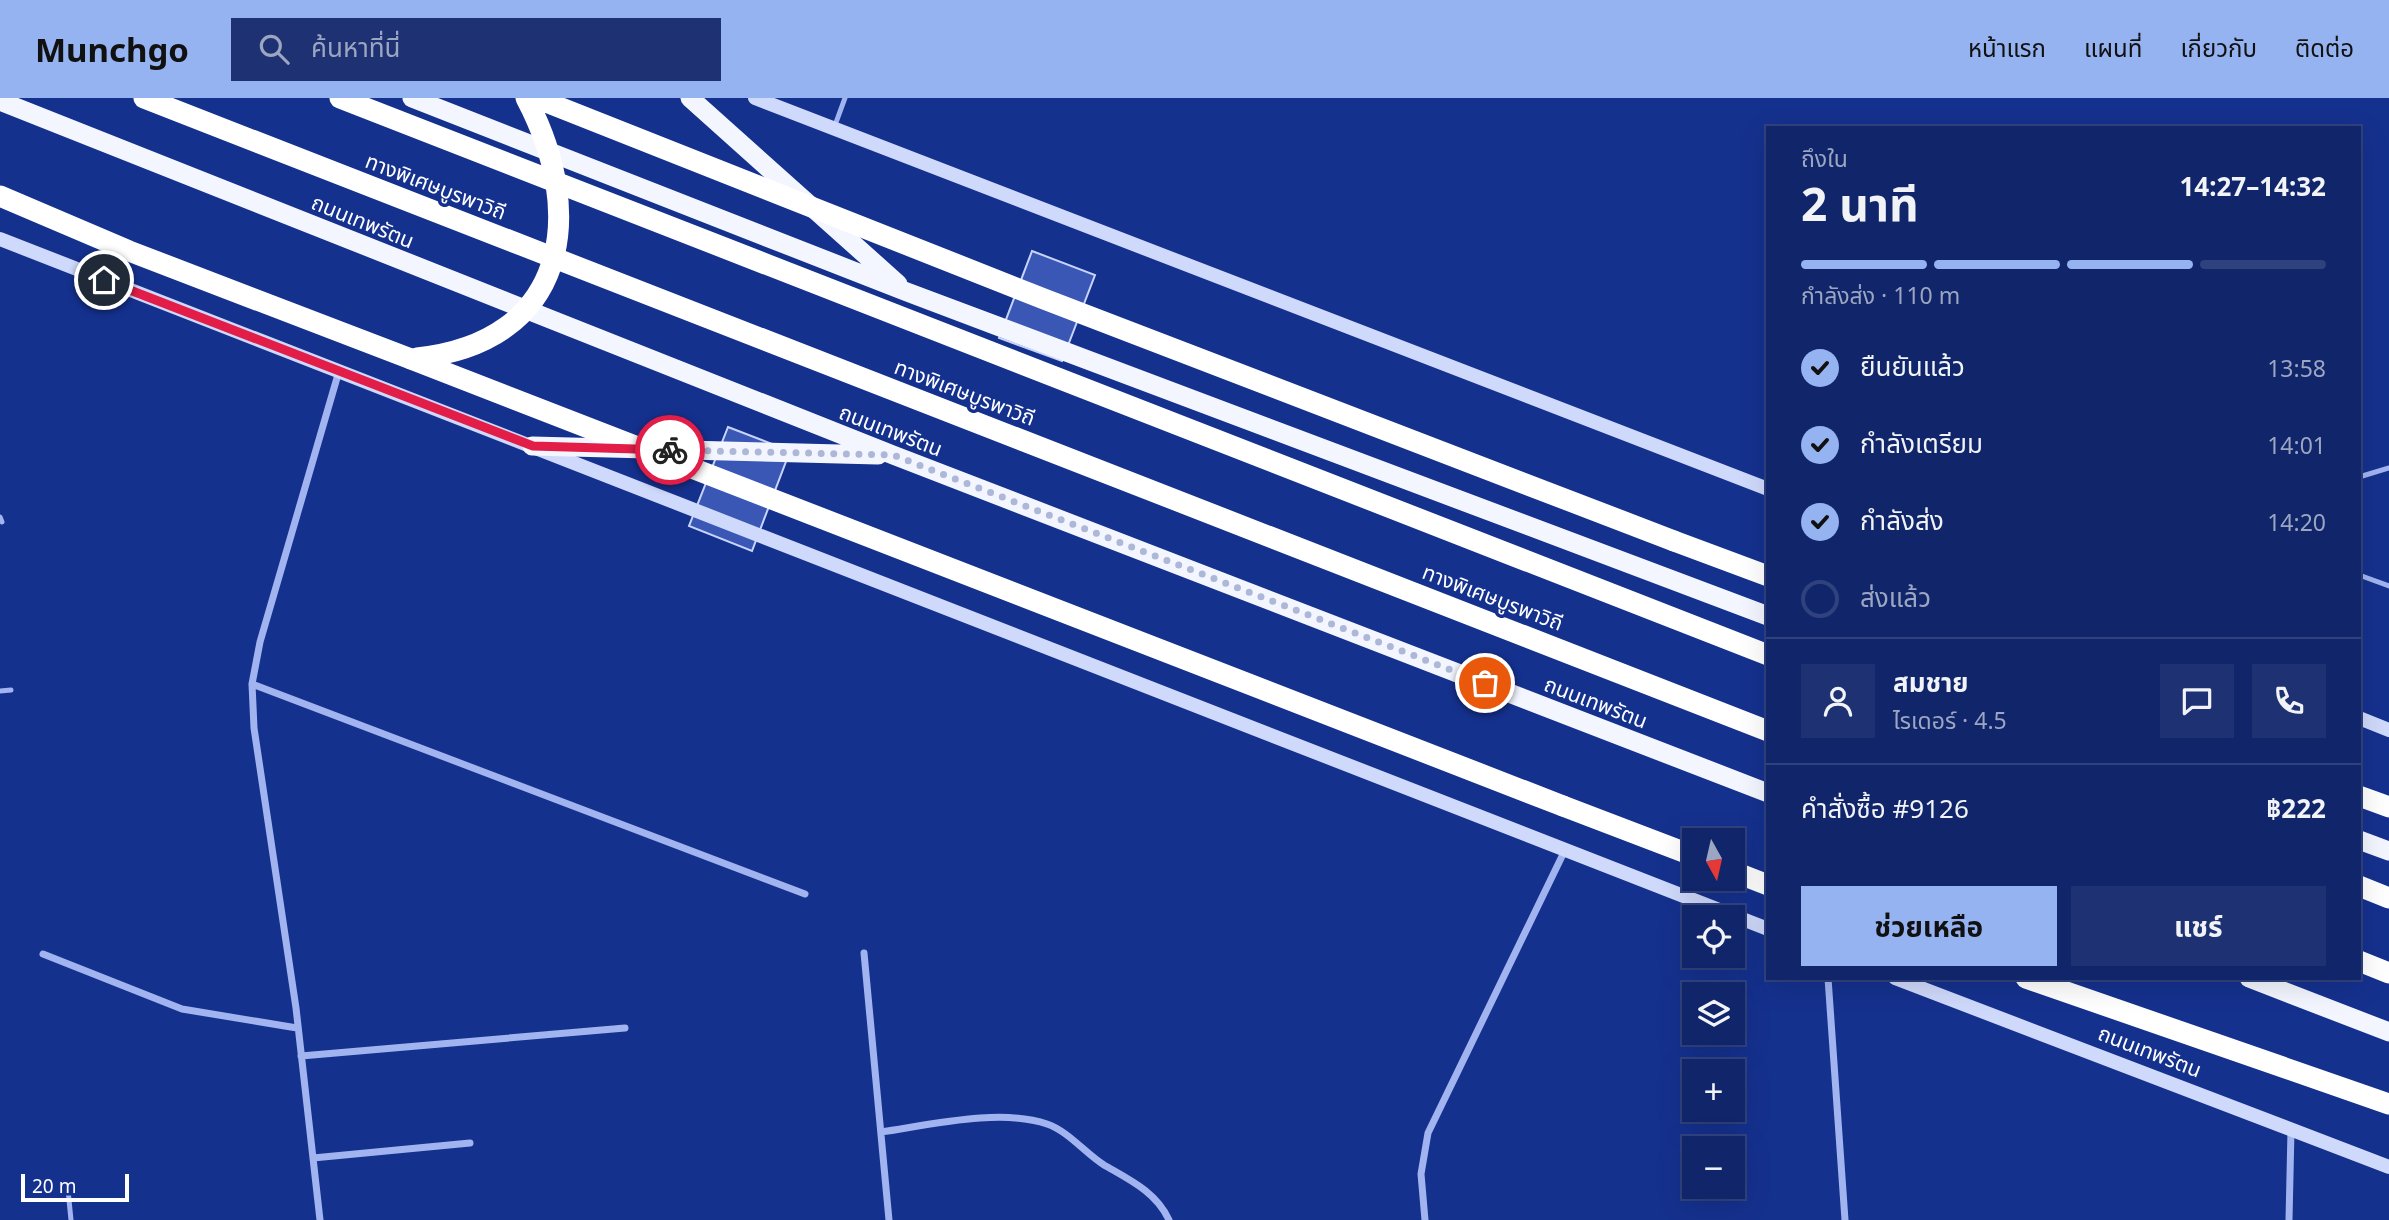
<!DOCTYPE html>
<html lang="th">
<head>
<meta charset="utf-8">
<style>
  body { margin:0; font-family:"Noto Sans","Noto Sans Thai",sans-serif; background:#1e3172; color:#f1f3f6; height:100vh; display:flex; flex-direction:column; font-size:26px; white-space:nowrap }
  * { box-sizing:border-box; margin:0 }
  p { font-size:23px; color:#9ca5c1 }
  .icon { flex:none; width:38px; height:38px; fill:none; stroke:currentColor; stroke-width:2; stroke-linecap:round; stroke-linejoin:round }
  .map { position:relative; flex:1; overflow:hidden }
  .sheet { position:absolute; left:1766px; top:28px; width:595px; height:854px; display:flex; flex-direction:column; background:#10256a; border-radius:0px; box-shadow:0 7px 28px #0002,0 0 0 2px #30427e }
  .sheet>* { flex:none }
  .needle { width:46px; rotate:172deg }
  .tools { position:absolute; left:1682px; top:730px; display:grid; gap:14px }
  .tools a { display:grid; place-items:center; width:63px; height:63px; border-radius:0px; background:#10256a; box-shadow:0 7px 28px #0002,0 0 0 2px #30427e; font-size:35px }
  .scale { position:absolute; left:21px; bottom:18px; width:108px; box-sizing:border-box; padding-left:7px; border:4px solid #fff; border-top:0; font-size:19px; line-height:24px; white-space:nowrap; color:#fff; -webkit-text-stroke:5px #15318e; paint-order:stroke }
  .pin { position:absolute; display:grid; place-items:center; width:60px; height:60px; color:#fff; margin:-30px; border:4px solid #fff; border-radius:50%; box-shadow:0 2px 7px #0007 }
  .courier { position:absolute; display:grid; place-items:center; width:70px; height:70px; margin:-35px; border:5px solid #e11d48; border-radius:50%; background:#fff; color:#222; box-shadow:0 2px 9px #0007 }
  .overview em { font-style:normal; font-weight:700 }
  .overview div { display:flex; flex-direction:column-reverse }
  .overview { display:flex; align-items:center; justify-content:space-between; height:119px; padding:0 35px }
  h1 { font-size:46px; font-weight:700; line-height:52px }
  .bar { display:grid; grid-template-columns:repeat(4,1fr); gap:10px 7px; align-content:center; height:84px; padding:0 35px }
  .bar i { height:9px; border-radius:5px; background:#30427e }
  .bar .active { background:#95b2f1 }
  .bar p { grid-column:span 4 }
  .line { display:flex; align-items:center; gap:18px; padding:0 35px; border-top:2px solid #30427e }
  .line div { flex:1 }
  .round { display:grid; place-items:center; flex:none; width:74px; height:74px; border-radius:0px; background:#1e3172 }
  ol { padding:0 35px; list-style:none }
  li { display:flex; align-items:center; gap:21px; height:77px }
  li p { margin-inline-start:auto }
  li .icon { padding:7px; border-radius:50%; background:#95b2f1; color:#111; stroke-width:4 }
  li:last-child { color:#9ca5c1 }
  li i { width:38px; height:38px; border:4px solid #30427e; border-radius:50% }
  .action { display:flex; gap:14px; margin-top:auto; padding:14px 35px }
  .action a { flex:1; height:80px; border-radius:0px; background:#95b2f1; color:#111; font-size:28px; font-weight:700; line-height:80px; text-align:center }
  .action a+a { background:#1e3172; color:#f1f3f6 }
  header { display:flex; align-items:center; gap:42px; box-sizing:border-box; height:98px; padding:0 35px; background:#95b2f1; color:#111 }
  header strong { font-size:33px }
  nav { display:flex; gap:38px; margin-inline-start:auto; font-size:24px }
  .search { width:490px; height:63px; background:#1e3172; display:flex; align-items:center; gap:18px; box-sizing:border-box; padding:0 24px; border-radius:0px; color:#9ca5c1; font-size:26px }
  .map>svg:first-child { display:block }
  .building { fill:#3a57b5; stroke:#c7d4fb; stroke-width:2 }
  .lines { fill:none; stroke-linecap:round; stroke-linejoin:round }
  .service { stroke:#a1b4f0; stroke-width:5 }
  .minor { stroke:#a1b4f0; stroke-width:7 }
  .secondary { stroke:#cfd9fb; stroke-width:14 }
  .trunk { stroke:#f4f6ff; stroke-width:19 }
  .motorway { stroke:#fff; stroke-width:21 }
  .motorway-bridge { stroke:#fff; stroke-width:21 }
  .done { stroke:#adb7d7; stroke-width:7; stroke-dasharray:0 12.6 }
  .route { stroke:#e11d48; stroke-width:9 }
  .labels { text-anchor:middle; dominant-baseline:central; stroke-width:7; stroke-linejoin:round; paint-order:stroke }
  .street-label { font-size:21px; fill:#fff; stroke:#15318e }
</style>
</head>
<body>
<header>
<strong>Munchgo</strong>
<div class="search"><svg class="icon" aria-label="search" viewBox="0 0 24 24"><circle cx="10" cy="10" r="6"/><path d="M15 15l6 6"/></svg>ค้นหาที่นี่</div>
<nav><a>หน้าแรก</a><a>แผนที่</a><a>เกี่ยวกับ</a><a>ติดต่อ</a></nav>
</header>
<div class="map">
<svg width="2389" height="1122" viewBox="0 0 2389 1122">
  <rect width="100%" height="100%" fill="#15318e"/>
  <path class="building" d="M1032 153 1095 177 1062 263 999 240Z
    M728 329 790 353 752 453 689 428Z"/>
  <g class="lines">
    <path class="service" d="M834 30 845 0
      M2359 379 2389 370
      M0 419 2 424
      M2359 477 2389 488
      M0 593 11 592
      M68 1092 71 1122"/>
    <path class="minor" d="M252 586 805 796
      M864 855 889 1122
      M43 856 182 911 297 930
      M1828 880 1845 1122
      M301 958 625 930
      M881 1034C929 1027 1001 1010 1047 1026 1068 1033 1086 1056 1104 1067 1130 1082 1156 1094 1169 1122
      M313 1060 470 1045
      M320 1122 296 910 254 630 252 586 260 544 339 273
      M1425 1122 1421 1076 1428 1035 1565 752
      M2289 1122 2291 1032"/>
    <path class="secondary" d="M755 0 1768 391
      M0 141 1768 831
      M2359 620 2389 632
      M1895 880 2389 1069"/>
    <path class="trunk" d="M412 0 907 194 1768 518
      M690 0 898 186
      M0 3 893 357 1768 695
      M532 348 878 357
      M2359 742 2389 753
      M2249 880 2389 934"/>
    <path class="motorway" d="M144 0 1768 633
      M340 0 1768 557
      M0 98 129 153 411 261
      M1674 443 1768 478
      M2359 698 2389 709
      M1563 708 1694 758
      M1732 773 1768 787
      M2359 788 2389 800
      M2359 863 2389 875
      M2026 880 2389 1006"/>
    <path class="motorway-bridge" d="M536 0 1044 201 1674 443
      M417 260C567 244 588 117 526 0
      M411 261 1563 708"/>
  </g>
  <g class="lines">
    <path class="done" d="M670 352 893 357 1485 585"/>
    <path class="route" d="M104 182 533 348 670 352"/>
  </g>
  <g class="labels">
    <g class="street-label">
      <text transform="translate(436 88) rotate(21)">ทางพิเศษบูรพาวิถี</text>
      <text transform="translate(363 123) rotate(22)">ถนนเทพรัตน</text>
      <text transform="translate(965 294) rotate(21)">ทางพิเศษบูรพาวิถี</text>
      <text transform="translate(891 332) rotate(21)">ถนนเทพรัตน</text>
      <text transform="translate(1493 499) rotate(21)">ทางพิเศษบูรพาวิถี</text>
      <text transform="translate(1596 604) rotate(21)">ถนนเทพรัตน</text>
      <text transform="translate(2150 953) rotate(21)">ถนนเทพรัตน</text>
    </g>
  </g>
</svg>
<div class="tools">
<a><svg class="needle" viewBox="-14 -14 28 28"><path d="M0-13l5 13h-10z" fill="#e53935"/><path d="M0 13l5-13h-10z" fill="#9ca5c1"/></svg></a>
<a><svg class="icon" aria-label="locate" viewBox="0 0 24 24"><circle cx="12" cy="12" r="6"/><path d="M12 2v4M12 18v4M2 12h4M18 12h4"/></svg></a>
<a><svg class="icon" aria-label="layers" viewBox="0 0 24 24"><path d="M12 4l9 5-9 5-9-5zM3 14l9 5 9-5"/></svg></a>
<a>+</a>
<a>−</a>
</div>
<div class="scale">20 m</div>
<div class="pin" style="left:1485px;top:585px;background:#ea580c"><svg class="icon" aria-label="bag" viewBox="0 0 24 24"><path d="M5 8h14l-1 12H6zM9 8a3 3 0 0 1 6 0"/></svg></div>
<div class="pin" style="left:104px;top:182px;background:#1f2937"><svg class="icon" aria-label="home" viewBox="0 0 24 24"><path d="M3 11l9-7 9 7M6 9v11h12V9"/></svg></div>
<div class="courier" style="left:670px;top:352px"><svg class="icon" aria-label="bike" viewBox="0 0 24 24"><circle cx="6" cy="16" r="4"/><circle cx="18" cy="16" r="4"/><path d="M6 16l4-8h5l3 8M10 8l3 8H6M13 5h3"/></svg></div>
<section class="sheet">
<div class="overview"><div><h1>2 นาที</h1><p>ถึงใน</p></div><em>14:27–14:32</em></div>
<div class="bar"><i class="active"></i><i class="active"></i><i class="active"></i><i></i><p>กำลังส่ง · 110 m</p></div>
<ol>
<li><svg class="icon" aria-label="check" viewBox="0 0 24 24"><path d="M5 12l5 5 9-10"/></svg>ยืนยันแล้ว<p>13:58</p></li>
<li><svg class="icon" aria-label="check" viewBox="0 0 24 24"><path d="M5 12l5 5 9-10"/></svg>กำลังเตรียม<p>14:01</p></li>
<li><svg class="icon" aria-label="check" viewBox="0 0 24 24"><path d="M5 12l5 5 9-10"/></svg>กำลังส่ง<p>14:20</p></li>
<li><i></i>ส่งแล้ว</li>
</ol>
<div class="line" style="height:126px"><a class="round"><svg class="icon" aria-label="person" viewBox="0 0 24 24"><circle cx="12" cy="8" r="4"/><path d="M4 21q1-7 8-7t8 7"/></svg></a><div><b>สมชาย</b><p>ไรเดอร์ · 4.5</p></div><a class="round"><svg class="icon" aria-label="chat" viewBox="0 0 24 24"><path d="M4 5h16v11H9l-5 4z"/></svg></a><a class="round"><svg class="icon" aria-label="phone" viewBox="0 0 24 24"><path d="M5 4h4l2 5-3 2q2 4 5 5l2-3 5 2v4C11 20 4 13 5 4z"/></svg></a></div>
<div class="line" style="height:91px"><div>คำสั่งซื้อ #9126</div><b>฿222</b></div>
<div class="action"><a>ช่วยเหลือ</a><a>แชร์</a></div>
</section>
</div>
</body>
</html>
